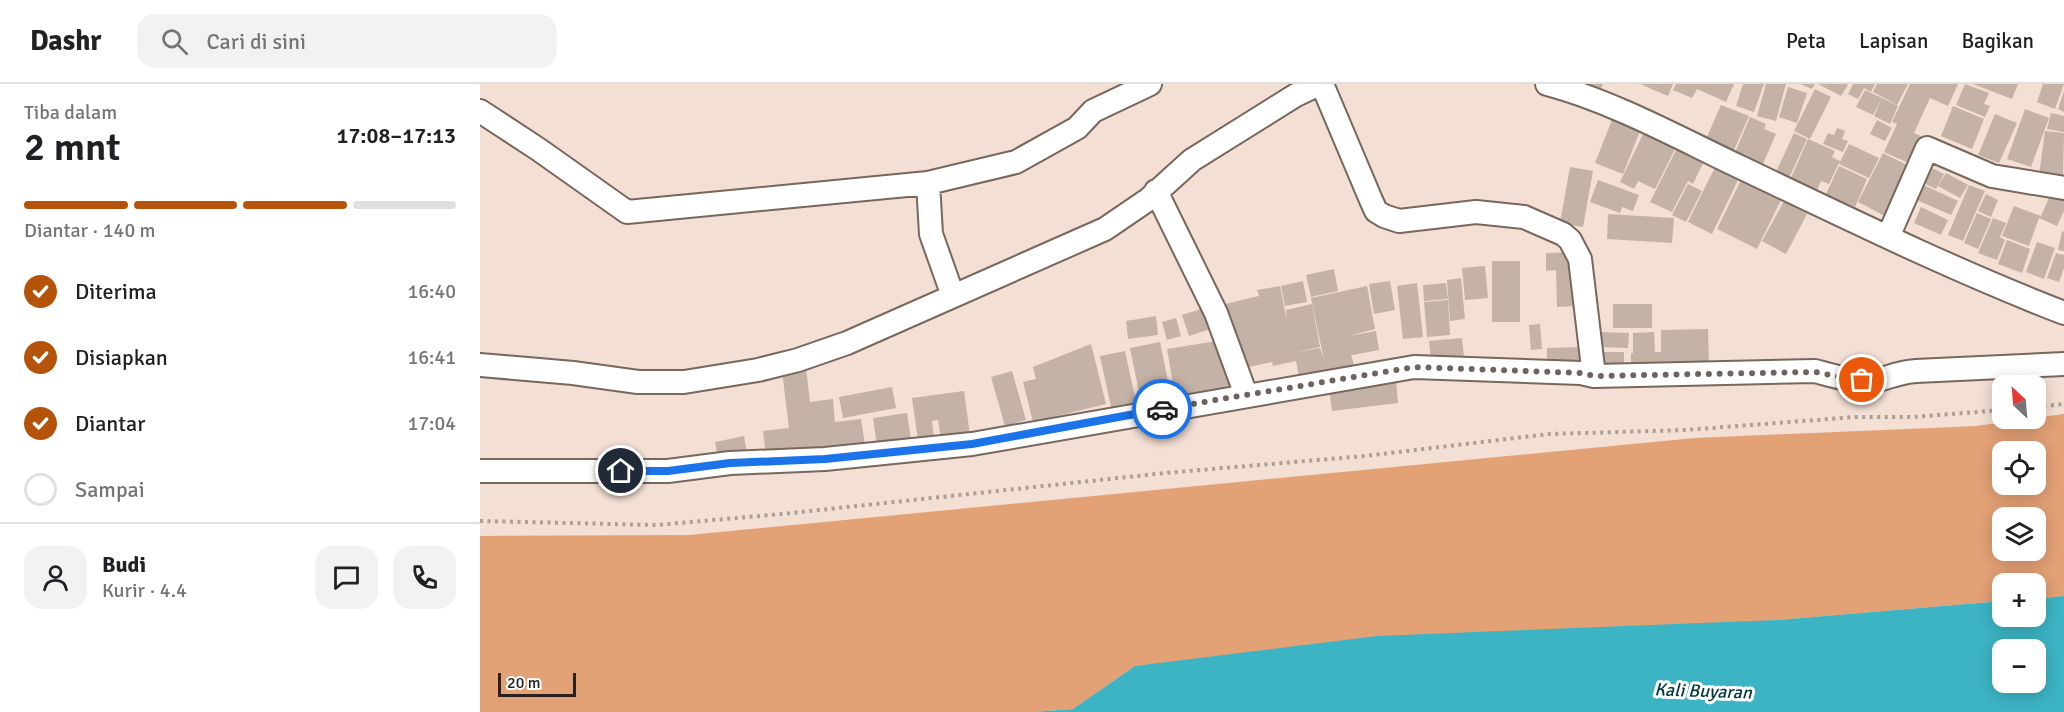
<!DOCTYPE html>
<html lang="id">
<head>
<meta charset="utf-8">
<style>
  body { margin:0; font-family:Signika,sans-serif; background:#f2f2f2; color:#202124; height:100vh; display:flex; flex-direction:column; font-size:22px; white-space:nowrap }
  * { box-sizing:border-box; margin:0 }
  p { font-size:20px; color:#757577 }
  .icon { flex:none; width:33px; height:33px; fill:none; stroke:currentColor; stroke-width:2; stroke-linecap:round; stroke-linejoin:round }
  .map { position:relative; flex:1; overflow:hidden }
  .panel { display:flex; flex-direction:column; background:#fff; width:480px }
  .panel>* { flex:none }
  .needle { width:39px; rotate:334deg }
  .fabs { position:absolute; left:1512px; top:291px; display:grid; gap:12px }
  .fabs a { display:grid; place-items:center; width:54px; height:54px; border-radius:12px; background:#fff; box-shadow:0 3px 15px #0003; font-size:30px }
  .scale { position:absolute; left:18px; bottom:15px; width:78px; box-sizing:border-box; padding-left:6px; border:3px solid #28211d; border-top:0; font-size:16px; line-height:21px; white-space:nowrap; color:#28211d; -webkit-text-stroke:4px #fff; paint-order:stroke }
  .pin { position:absolute; display:grid; place-items:center; width:51px; height:51px; color:#fff; margin:-26px; border:3px solid #fff; border-radius:50%; box-shadow:0 2px 6px #0007 }
  .courier { position:absolute; display:grid; place-items:center; width:60px; height:60px; margin:-30px; border:4px solid #1a73e8; border-radius:50%; background:#fff; color:#222; box-shadow:0 2px 8px #0007 }
  .head em { font-style:normal; font-weight:600 }
  .head div { display:flex; flex-direction:column-reverse }
  .head { display:flex; align-items:center; justify-content:space-between; height:102px; padding:0 24px }
  h1 { font-size:39px; font-weight:600; line-height:45px }
  .bar { display:grid; grid-template-columns:repeat(4,1fr); gap:9px 6px; align-content:center; height:72px; padding:0 24px }
  .bar i { height:8px; border-radius:4px; background:#e0e0e0 }
  .bar .current { background:#b45309 }
  .bar p { grid-column:span 4 }
  .line { display:flex; align-items:center; gap:15px; padding:0 24px; border-top:2px solid #e0e0e0 }
  .line div { flex:1 }
  .round { display:grid; place-items:center; flex:none; width:63px; height:63px; border-radius:18px; background:#f2f2f2 }
  ol { padding:0 24px; list-style:none }
  li { display:flex; align-items:center; gap:18px; height:66px }
  li p { margin-inline-start:auto }
  li .icon { padding:6px; border-radius:50%; background:#b45309; color:#fff; stroke-width:4 }
  li:last-child { color:#757577 }
  li i { width:33px; height:33px; border:3px solid #e0e0e0; border-radius:50% }
  header { display:flex; align-items:center; gap:36px; box-sizing:border-box; height:84px; padding:0 30px; background:#fff; border-bottom:2px solid #e0e0e0 }
  header strong { font-size:28px }
  nav { display:flex; gap:33px; margin-inline-start:auto; font-size:21px }
  .search { width:420px; height:54px; background:#f2f2f2; display:flex; align-items:center; gap:15px; box-sizing:border-box; padding:0 21px; border-radius:18px; color:#757577; font-size:22px }
  main { display:flex; flex:1; min-height:0 }
  .map>svg:first-child { display:block }
  .green { fill:#e3a176; fill-rule:evenodd }
  .water { fill:#3cb4c4; fill-rule:evenodd }
  .building { fill:#c5b2a6 }
  .lines { fill:none; stroke-linecap:round; stroke-linejoin:round }
  .street-casing { stroke:#77675c; stroke-width:26 }
  .path { stroke:#ad9e95; stroke-width:4; stroke-dasharray:3 4.5; stroke-linecap:butt }
  .street { stroke:#fff; stroke-width:22 }
  .done { stroke:#6f645d; stroke-width:6; stroke-dasharray:0 10.8 }
  .route { stroke:#1a73e8; stroke-width:8 }
  .labels { text-anchor:middle; dominant-baseline:central; stroke-width:6; stroke-linejoin:round; paint-order:stroke }
  .water-label { font-size:18px; font-style:italic; fill:#00383f; stroke:#fff }
</style>
</head>
<body>
<header>
<strong>Dashr</strong>
<div class="search"><svg class="icon" aria-label="search" viewBox="0 0 24 24"><circle cx="10" cy="10" r="6"/><path d="M15 15l6 6"/></svg>Cari di sini</div>
<nav><a>Peta</a><a>Lapisan</a><a>Bagikan</a></nav>
</header>
<main>
<section class="panel">
<div class="head"><div><h1>2 mnt</h1><p>Tiba dalam</p></div><em>17:08–17:13</em></div>
<div class="bar"><i class="current"></i><i class="current"></i><i class="current"></i><i></i><p>Diantar · 140 m</p></div>
<ol>
<li><svg class="icon" aria-label="check" viewBox="0 0 24 24"><path d="M5 12l5 5 9-10"/></svg>Diterima<p>16:40</p></li>
<li><svg class="icon" aria-label="check" viewBox="0 0 24 24"><path d="M5 12l5 5 9-10"/></svg>Disiapkan<p>16:41</p></li>
<li><svg class="icon" aria-label="check" viewBox="0 0 24 24"><path d="M5 12l5 5 9-10"/></svg>Diantar<p>17:04</p></li>
<li><i></i>Sampai</li>
</ol>
<div class="line" style="height:108px"><a class="round"><svg class="icon" aria-label="person" viewBox="0 0 24 24"><circle cx="12" cy="8" r="4"/><path d="M4 21q1-7 8-7t8 7"/></svg></a><div><b>Budi</b><p>Kurir · 4.4</p></div><a class="round"><svg class="icon" aria-label="chat" viewBox="0 0 24 24"><path d="M4 5h16v11H9l-5 4z"/></svg></a><a class="round"><svg class="icon" aria-label="phone" viewBox="0 0 24 24"><path d="M5 4h4l2 5-3 2q2 4 5 5l2-3 5 2v4C11 20 4 13 5 4z"/></svg></a></div>
</section>
<div class="map">
<svg width="1584" height="628" viewBox="0 0 1584 628">
  <rect width="100%" height="100%" fill="#f3dfd3"/>
  <path class="green" d="M1584 330V512L1556 515V500H1522V517L1297 536 655 582 593 625 553 628H0V452L209 451 1215 354 1496 342ZM1522 368H1556V400H1522ZM1522 434H1556V466H1522Z"/>
  <path class="water" d="M1584 512V628H553L593 625 655 582 897 552 1297 536 1522 517V532H1556V515ZM1522 566H1556V598H1522Z"/>
  <path class="building" d="M1095 0H1123L1120 8Z
    M1160 0H1193L1188 12Z
    M1196 0H1254L1246 18 1217 5 1212 14 1193 6Z
    M1263 0H1284L1274 28 1256 22Z
    M1286 0H1306L1296 37 1277 32Z
    M1320 0H1335L1332 5Z
    M1338 0H1366L1368 1 1361 12Z
    M1373 0H1395L1391 8 1384 4 1378 15 1368 10Z
    M1397 0H1428L1417 21 1393 8Z
    M1430 0H1478L1468 22 1450 14 1434 49 1445 54 1433 81 1404 68 1417 40 1412 38Z
    M1485 0 1509 9 1504 20 1510 22 1505 33 1476 21Z
    M1493 0H1538L1532 15Z
    M1563 0H1584L1575 25 1557 18Z
    M1308 3 1327 9 1317 39 1299 33Z
    M1335 5 1351 13 1330 55 1314 47Z
    M1385 6 1402 14 1393 31 1376 23Z
    M1584 7V28L1578 25Z
    M1402 14 1418 22 1410 40 1394 32Z
    M1241 21 1269 32 1254 66 1226 55Z
    M1473 22 1504 35 1492 65 1461 52Z
    M1545 25 1569 34 1551 83 1527 75Z
    M1571 29 1584 32V48L1567 45Z
    M1515 30 1537 39 1519 79 1498 71Z
    M1270 33 1286 40 1284 45 1296 50 1282 82 1254 71Z
    M1132 36 1160 47 1143 90 1115 79Z
    M1397 36 1412 44 1405 57 1390 50Z
    M1357 44 1365 47 1362 55 1368 57 1363 68 1343 60 1348 49 1354 51Z
    M1565 47 1584 49 1583 95 1559 91Z
    M1314 49 1327 55 1309 94 1296 88Z
    M1163 50 1178 57 1181 51 1198 59 1175 105 1158 97 1154 105 1140 98Z
    M1328 55 1355 67 1352 73 1360 77 1349 100 1341 97 1337 106 1311 94Z
    M1369 60 1399 74 1389 94 1359 80Z
    M1196 66 1223 79 1213 100 1208 97 1192 128 1170 118Z
    M1403 69 1431 83 1407 133 1378 118Z
    M1444 80 1464 90 1456 105 1437 96Z
    M1236 81 1260 92 1232 150 1208 138Z
    M1359 82 1387 95 1375 123 1346 110Z
    M1090 83 1113 87 1103 143 1080 139Z
    M1466 89 1488 101 1480 114 1458 102Z
    M1262 94 1302 114 1277 165 1237 145Z
    M1118 96 1159 111 1153 127 1142 123 1140 129 1110 118Z
    M1439 99 1478 117 1471 131 1432 114Z
    M1208 100 1222 107 1206 138 1192 131Z
    M1489 101 1505 107 1483 157 1468 151Z
    M1572 107 1584 113V127L1577 142 1559 134 1549 162 1522 152 1534 122 1561 132Z
    M1506 110 1518 116 1511 133 1498 127Z
    M1304 117 1327 130 1306 170 1282 157Z
    M1441 123 1468 136 1461 151 1434 139Z
    M1497 129 1511 135 1498 165 1484 159Z
    M1128 130 1194 134 1192 159 1127 155Z
    M1513 134 1526 139 1520 153 1525 156 1517 176 1498 169Z
    M1582 147 1584 148V167L1578 166Z
    M1527 156 1550 165 1542 189 1518 180Z
    M1557 158 1575 164 1564 195 1546 188Z
    M1094 168 1095 222 1077 223 1076 186 1066 187V169Z
    M1576 169 1584 171V184L1579 198 1567 194Z
    M1012 177H1040V238H1012Z
    M1005 182 1008 214 985 216 982 184Z
    M854 185 858 207 831 213 826 191Z
    M981 194 985 235 970 237 967 196Z
    M823 197 827 218 805 222 801 202Z
    M910 197 915 226 894 230 889 200Z
    M937 199 943 253 923 255 917 202Z
    M966 199 968 215 944 217 943 201Z
    M800 202 807 237 806 226 832 220 840 263 814 269 840 264 844 276 831 214 887 202 895 245 869 252 896 247 899 266 873 271 871 270 875 285 820 298 816 277 793 282 792 278 759 285 745 220 779 212 777 206Z
    M968 216 970 251 947 253 944 218Z
    M1133 220H1172V244H1133Z
    M727 223 734 244 709 252 702 231Z
    M676 232 678 251 648 255 646 237Z
    M696 234 701 252 687 256 682 238Z
    M1060 240 1062 265 1051 266 1049 241Z
    M1228 245 1229 284 1151 286V269H1153V249L1174 248 1175 268H1181V246Z
    M1119 248 1149 249 1148 264 1119 263Z
    M982 254 984 273 951 275 949 257Z
    M743 256 752 308 696 317 687 265Z
    M680 258 691 312 661 318 650 264Z
    M611 260 626 320 553 338 543 298 556 295 553 283Z
    M1103 263V282L1067 283V264Z
    M645 267 656 318 631 323 620 272Z
    M1121 268H1144V286H1121Z
    M326 284 330 318 353 315 355 338 381 335 385 361 286 373 283 347 309 344 302 287Z
    M532 287 546 336 525 342 511 293Z
    M916 295 918 319 852 327 849 304Z
    M412 303 416 324 363 334 359 313Z
    M484 307 490 351 461 355 458 336 452 337 454 354 438 356 432 314Z
    M427 329 431 356 397 361 393 334Z
    M264 352 267 369 238 374 235 358Z"/>
  <g class="lines">
    <defs>
      <path id="street" d="M842 0 891 116 896 127 904 132 919 137 996 128 1044 133 1083 150 1090 156 1100 175 1114 292
        M1067 0C1134 18 1197 53 1260 83 1367 134 1473 186 1584 229
        M0 27 58 65 147 128 448 99 536 78 597 44 613 27 670 0
        M448 99 451 150 473 212
        M676 107 736 229 766 311
        M1408 153 1447 64 1512 92 1584 104
        M0 281 93 289 158 298H204L278 286 318 276 367 259 625 145 669 115 712 76 816 11 839 0
        M0 387H188L250 379 345 375 492 360 934 283 1101 289 1114 292 1335 287C1354 292 1379 300 1398 296 1412 292 1421 288 1436 287L1584 280"/>
    </defs>
    <use href="#street" class="street-casing"/>
    <path class="path" d="M1556 323 1584 320
      M0 437 176 441 302 430 685 389 885 372 1069 350 1205 346 1375 333H1433L1522 326"/>
    <use href="#street" class="street"/>
  </g>
  <g class="lines">
    <path class="done" d="M682 325 934 283 1101 289 1114 292 1335 288 1366 294 1382 296"/>
    <path class="route" d="M141 387H188L250 379 345 375 492 360 682 325"/>
  </g>
  <g class="labels">
    <g class="water-label">
      <text transform="translate(1223 607) rotate(2)">Kali Buyaran</text>
    </g>
  </g>
</svg>
<div class="fabs">
<a><svg class="needle" viewBox="-14 -14 28 28"><path d="M0-13l5 13h-10z" fill="#e53935"/><path d="M0 13l5-13h-10z" fill="#757577"/></svg></a>
<a><svg class="icon" aria-label="locate" viewBox="0 0 24 24"><circle cx="12" cy="12" r="6"/><path d="M12 2v4M12 18v4M2 12h4M18 12h4"/></svg></a>
<a><svg class="icon" aria-label="layers" viewBox="0 0 24 24"><path d="M12 4l9 5-9 5-9-5zM3 14l9 5 9-5"/></svg></a>
<a>+</a>
<a>−</a>
</div>
<div class="scale">20 m</div>
<div class="pin" style="left:1382px;top:296px;background:#ea580c"><svg class="icon" aria-label="bag" viewBox="0 0 24 24"><path d="M5 8h14l-1 12H6zM9 8a3 3 0 0 1 6 0"/></svg></div>
<div class="pin" style="left:141px;top:387px;background:#1f2937"><svg class="icon" aria-label="home" viewBox="0 0 24 24"><path d="M3 11l9-7 9 7M6 9v11h12V9"/></svg></div>
<div class="courier" style="left:682px;top:325px"><svg class="icon" aria-label="car" viewBox="0 0 24 24"><path d="M5 17H2v-5l4-1 3-4h7l3 4 3 1v5h-3M9 17h6M6 11h13"/><circle cx="7" cy="17" r="2"/><circle cx="17" cy="17" r="2"/></svg></div>
</div>
</main>
</body>
</html>
